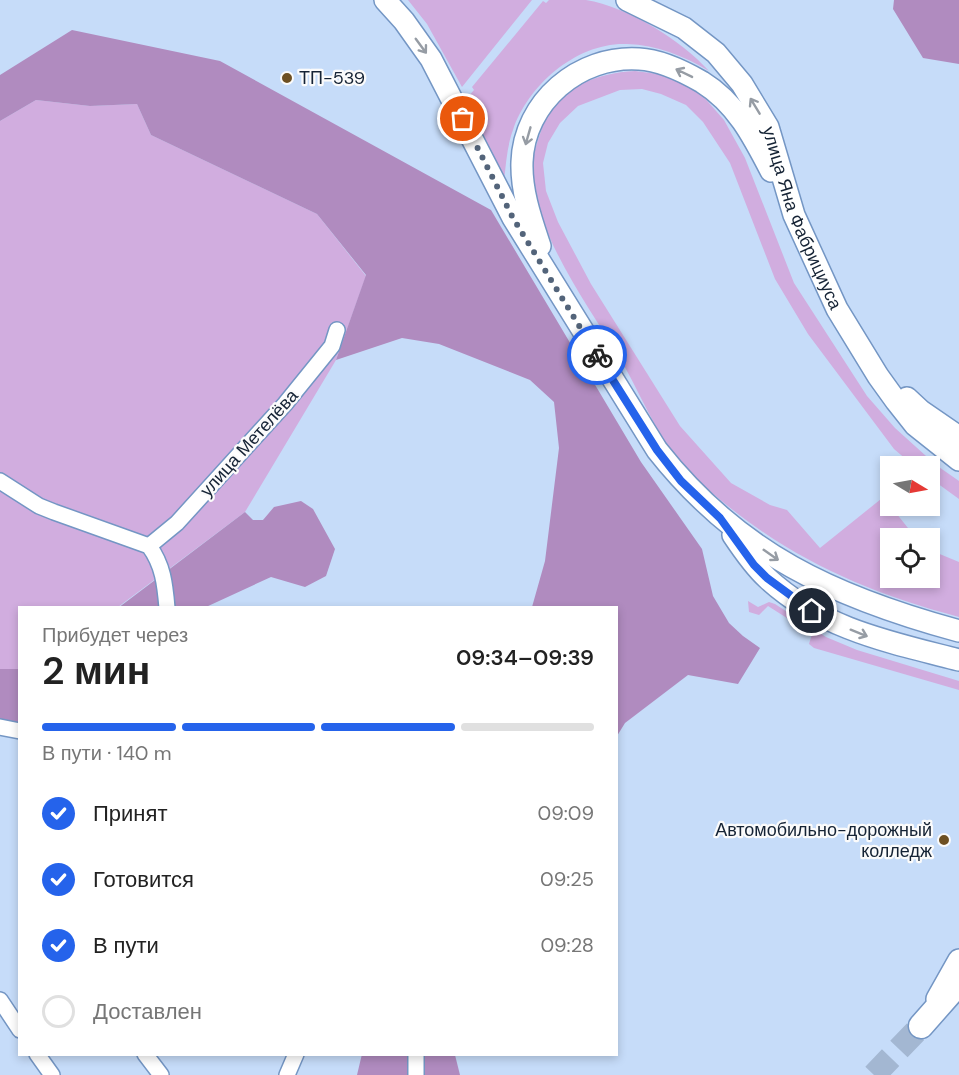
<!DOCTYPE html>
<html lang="ru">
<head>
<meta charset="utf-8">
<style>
  body { margin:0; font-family:"DM Sans",sans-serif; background:#f2f2f2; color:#222; height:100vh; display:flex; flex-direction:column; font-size:22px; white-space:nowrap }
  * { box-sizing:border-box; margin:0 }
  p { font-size:20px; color:#767676 }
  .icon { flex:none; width:33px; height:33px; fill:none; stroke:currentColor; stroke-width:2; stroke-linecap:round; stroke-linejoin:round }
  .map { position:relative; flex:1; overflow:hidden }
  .drawer { position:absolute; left:18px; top:606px; width:600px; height:450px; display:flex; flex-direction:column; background:#fff; border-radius:0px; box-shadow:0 3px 9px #0003 }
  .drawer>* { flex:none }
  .needle { width:39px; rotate:100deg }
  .tools { position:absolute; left:880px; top:456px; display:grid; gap:12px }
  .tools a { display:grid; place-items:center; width:60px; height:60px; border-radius:0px; background:#fff; box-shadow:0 3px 9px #0003; font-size:30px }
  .pin { position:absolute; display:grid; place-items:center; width:51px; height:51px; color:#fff; margin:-26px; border:3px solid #fff; border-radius:50%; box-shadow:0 2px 6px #0007 }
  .courier { position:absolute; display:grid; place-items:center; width:60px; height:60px; margin:-30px; border:4px solid #2563eb; border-radius:50%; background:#fff; color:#222; box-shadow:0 2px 8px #0007 }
  .overview em { font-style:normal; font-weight:600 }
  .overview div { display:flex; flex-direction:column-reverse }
  .overview { display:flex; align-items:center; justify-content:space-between; height:102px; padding:0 24px }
  h1 { font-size:39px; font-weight:600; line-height:45px }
  .bar { display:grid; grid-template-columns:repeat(4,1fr); gap:9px 6px; align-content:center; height:72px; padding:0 24px }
  .bar i { height:8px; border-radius:4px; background:#e0e0e0 }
  .bar .active { background:#2563eb }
  .bar p { grid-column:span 4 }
  ol { padding:0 24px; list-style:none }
  li { display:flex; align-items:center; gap:18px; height:66px }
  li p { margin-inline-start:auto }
  li .icon { padding:6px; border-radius:50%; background:#2563eb; color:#fff; stroke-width:4 }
  li:last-child { color:#767676 }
  li i { width:33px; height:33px; border:3px solid #e0e0e0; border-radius:50% }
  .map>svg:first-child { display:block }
  .green { fill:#d1addf }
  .forest { fill:#b08bbf }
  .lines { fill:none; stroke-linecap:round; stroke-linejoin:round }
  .primary-tunnel { stroke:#a3b7d2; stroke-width:24; stroke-dasharray:24 12; stroke-linecap:butt }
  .minor-casing { stroke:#7496c4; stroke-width:18 }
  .secondary-casing { stroke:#7496c4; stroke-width:24 }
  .primary-casing { stroke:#7496c4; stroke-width:27 }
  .minor { stroke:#fff; stroke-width:15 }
  .secondary { stroke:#fff; stroke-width:21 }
  .primary { stroke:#fff; stroke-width:24 }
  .oneway { stroke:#969ca4 }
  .done { stroke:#53647a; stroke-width:6; stroke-dasharray:0 10.8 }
  .route { stroke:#2563eb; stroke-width:8 }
  .poi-dot { fill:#6d5023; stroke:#fbfbfb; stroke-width:2 }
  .labels { text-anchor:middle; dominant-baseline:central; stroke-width:4.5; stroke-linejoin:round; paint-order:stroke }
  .poi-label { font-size:18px; fill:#152335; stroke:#fbfbfb; text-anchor:start }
  .street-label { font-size:18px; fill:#152335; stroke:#fbfbfb }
</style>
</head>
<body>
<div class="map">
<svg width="959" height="1075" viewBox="0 0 959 1075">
  <rect width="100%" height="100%" fill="#c6dcf9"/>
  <path class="green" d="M408 0H532L462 87 427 24Z
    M549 0C561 0 574 0 586 0 628 7 681 40 709 71 684 56 657 45 627 44 577 42 528 85 513 130 507 146 506 164 504 181L467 98 474 90 472 87 543 1 546 3Z
    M635 71 658 74 681 82 702 95 724 120 745 158 794 283 867 396 895 428 936 465 959 481V499L930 478V466H914L894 449 808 334 775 279 730 163 703 122 686 105 661 94 642 89 620 90 578 106 560 123 548 143 543 163 546 191 558 222 591 284 680 426 731 483 770 505 787 510 820 548 881 499 896 513 916 538H891V578H930V550L959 562V617C854 589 774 551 693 476 659 444 643 397 619 357 587 303 531 230 533 165 533 151 539 138 543 125 558 87 597 73 635 71Z
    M36 100 90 106 137 104 151 135 317 214 366 276 336 360 245 512 118 607 20 608 19 669H0V121Z
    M748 601 758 607 769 602 775 604 826 637 857 650 959 681V690L814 648 809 644 812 634 768 606 759 615 749 612Z"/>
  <path class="forest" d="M894 0H959V64L923 58 893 9Z
    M72 30 220 61 491 210 641 462 702 549 713 596 729 623 743 636 760 648 738 684 688 675 625 723 617 736 616 608 532 607 545 561 559 448 554 402 530 380 439 344 402 338 336 360 366 275 317 214 151 135 137 104 90 106 36 100 0 121V75Z
    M301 501 313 509 335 549 326 576 305 587 271 577 206 607 118 608 245 512 253 520H263L274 507Z
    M0 669H19V724L0 721Z
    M362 1054 455 1055 460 1075H357Z"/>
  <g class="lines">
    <path class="primary-tunnel" d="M874 1075 921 1026"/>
    <defs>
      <path id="minor" d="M0 481 39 506 54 512 149 546 177 523 285 404 332 346 337 330
        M149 546C163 565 165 584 167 608
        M0 727 20 731
        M0 1000 20 1030
        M37 1054 52 1075
        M145 1054 161 1075
        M416 1054V1075
        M287 1075 296 1054"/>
      <g id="secondary">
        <path d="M385 0 404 21 431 59 513 218 657 450C739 554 834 597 959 631"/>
        <path id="s1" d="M627 0 684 28 716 53 742 84 768 127 794 215 837 309 878 376 896 401 915 425 959 460"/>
        <path d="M540 246C531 219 521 191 522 162 524 102 579 55 639 59 661 60 683 71 702 82 736 103 753 136 771 171"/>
        <path d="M907 398 921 411 959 437"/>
        <path d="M733 535C743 550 754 566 767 578 822 629 889 642 959 660"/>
        <path d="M937 999 959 960"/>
      </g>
      <path id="primary" d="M921 1026 959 983"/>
    </defs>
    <use href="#minor" class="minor-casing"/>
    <use href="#secondary" class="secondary-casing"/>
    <use href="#primary" class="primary-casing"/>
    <use href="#minor" class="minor"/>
    <use href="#secondary" class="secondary"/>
    <use href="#primary" class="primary"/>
  </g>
  <defs><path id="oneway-shaft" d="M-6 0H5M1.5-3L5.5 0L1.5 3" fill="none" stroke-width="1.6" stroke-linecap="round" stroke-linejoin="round" transform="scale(1.5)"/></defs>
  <g class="oneway">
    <use href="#oneway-shaft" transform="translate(421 46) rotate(54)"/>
    <use href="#oneway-shaft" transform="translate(684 73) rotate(-154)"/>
    <use href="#oneway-shaft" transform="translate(755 106) rotate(-121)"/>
    <use href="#oneway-shaft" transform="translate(528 136) rotate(106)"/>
    <use href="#oneway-shaft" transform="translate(771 555) rotate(35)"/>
    <use href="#oneway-shaft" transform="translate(859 633) rotate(22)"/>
  </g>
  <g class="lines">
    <path class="done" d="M463 119 513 218 597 355"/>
    <path class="route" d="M597 355 657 450 681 481 720 518 754 565 767 578 812 611"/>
  </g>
  <g class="poi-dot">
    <circle cx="287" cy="78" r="6"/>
    <circle cx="944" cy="840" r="6"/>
  </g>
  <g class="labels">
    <g class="poi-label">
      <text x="299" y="78">ТП-539</text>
      <text x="932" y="830" text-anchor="end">Автомобильно-дорожный<tspan x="932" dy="21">колледж</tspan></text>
    </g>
    <g class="street-label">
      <text stroke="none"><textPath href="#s1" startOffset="292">улица Яна Фабрициуса</textPath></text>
      <text transform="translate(249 443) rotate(-48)">улица Метелёва</text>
    </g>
  </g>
</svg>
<div class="tools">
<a><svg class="needle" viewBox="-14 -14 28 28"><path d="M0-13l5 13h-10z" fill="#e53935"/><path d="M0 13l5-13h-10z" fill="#767676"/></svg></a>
<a><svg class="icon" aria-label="locate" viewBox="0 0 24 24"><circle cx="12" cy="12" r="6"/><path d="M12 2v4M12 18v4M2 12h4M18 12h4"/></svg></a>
</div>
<div class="pin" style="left:463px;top:119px;background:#ea580c"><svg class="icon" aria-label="bag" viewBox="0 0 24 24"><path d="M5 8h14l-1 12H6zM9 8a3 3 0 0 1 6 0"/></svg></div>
<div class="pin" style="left:812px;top:611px;background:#1f2937"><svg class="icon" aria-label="home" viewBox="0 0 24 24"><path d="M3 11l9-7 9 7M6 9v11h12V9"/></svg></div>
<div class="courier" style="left:597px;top:355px"><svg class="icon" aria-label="bike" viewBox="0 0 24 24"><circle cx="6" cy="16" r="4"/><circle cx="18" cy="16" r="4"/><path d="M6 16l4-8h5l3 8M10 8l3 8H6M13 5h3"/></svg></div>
<section class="drawer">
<div class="overview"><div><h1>2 мин</h1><p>Прибудет через</p></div><em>09:34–09:39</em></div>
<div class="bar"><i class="active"></i><i class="active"></i><i class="active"></i><i></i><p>В пути · 140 m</p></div>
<ol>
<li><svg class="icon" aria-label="check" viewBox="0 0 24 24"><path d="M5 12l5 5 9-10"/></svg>Принят<p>09:09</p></li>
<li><svg class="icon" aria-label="check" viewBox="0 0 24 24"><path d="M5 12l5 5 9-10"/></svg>Готовится<p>09:25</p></li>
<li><svg class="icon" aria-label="check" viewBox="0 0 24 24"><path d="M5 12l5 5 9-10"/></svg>В пути<p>09:28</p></li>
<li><i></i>Доставлен</li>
</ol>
</section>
</div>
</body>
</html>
